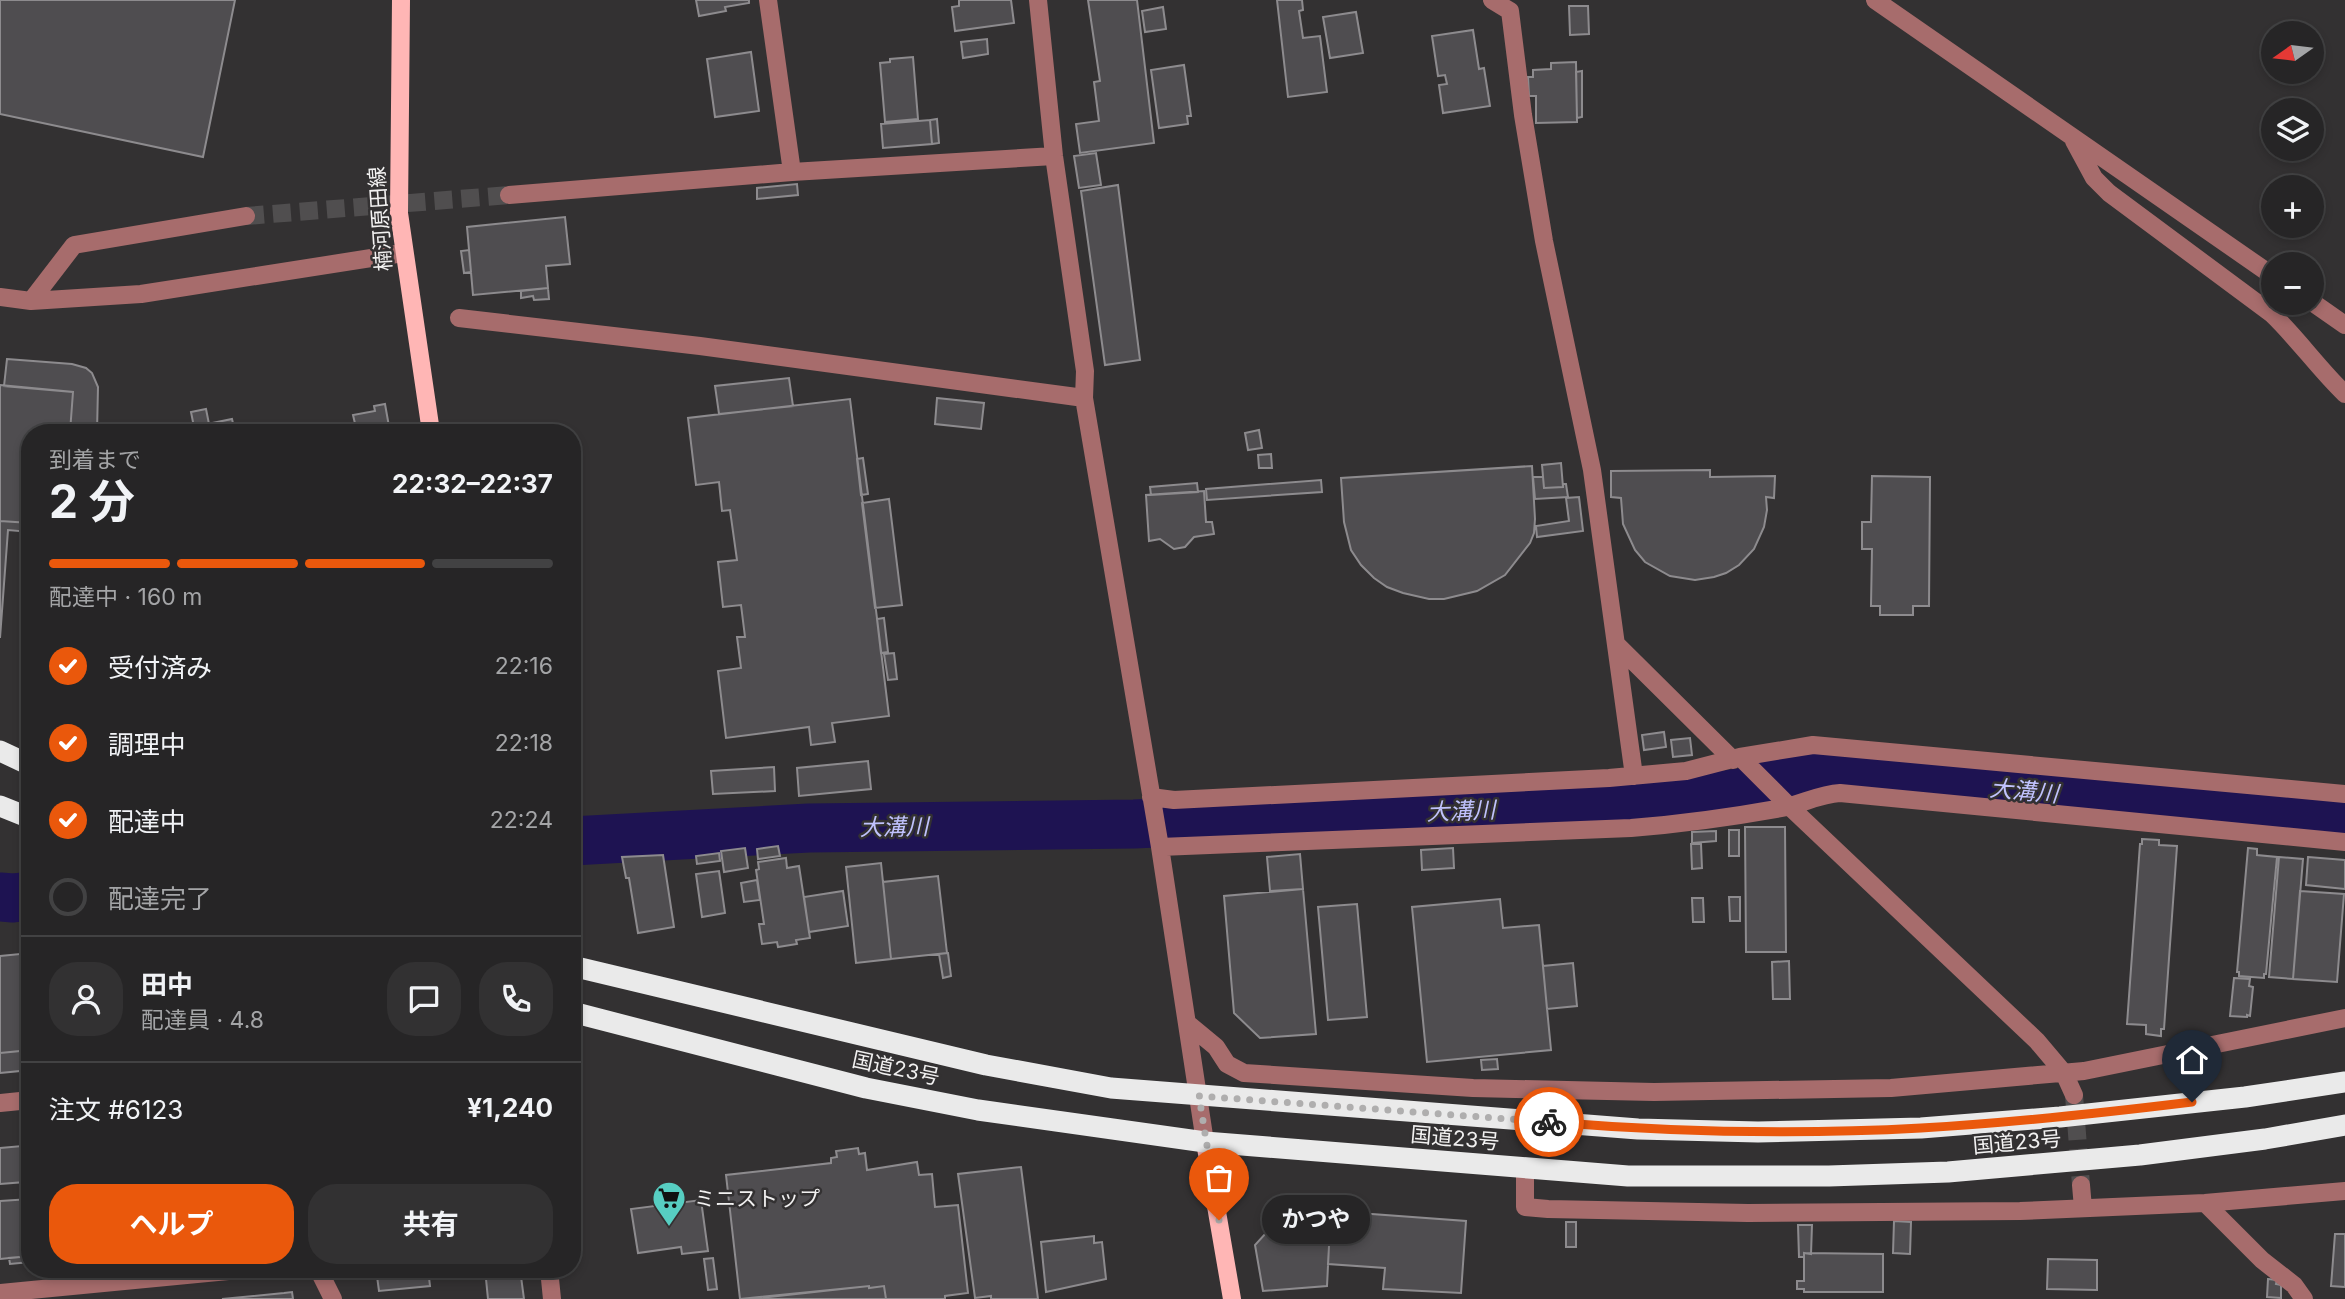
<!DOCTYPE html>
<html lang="ja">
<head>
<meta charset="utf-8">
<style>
  body { margin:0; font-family:Inter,"Noto Sans JP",sans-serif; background:#323132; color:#f1f3f6; height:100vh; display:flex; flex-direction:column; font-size:26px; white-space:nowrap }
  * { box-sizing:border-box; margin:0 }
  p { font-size:23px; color:#a4a5a7 }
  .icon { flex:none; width:38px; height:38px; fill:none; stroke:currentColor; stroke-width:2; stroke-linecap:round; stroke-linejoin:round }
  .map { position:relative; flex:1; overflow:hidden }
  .drawer { position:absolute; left:21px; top:424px; width:560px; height:854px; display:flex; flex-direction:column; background:#262526; border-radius:28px; box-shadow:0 4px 10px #0003,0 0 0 2px #424243 }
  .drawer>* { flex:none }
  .needle { width:46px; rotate:256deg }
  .buttons { position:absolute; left:2261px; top:21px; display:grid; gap:14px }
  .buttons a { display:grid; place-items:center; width:63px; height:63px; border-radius:50%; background:#262526; box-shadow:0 4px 10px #0003,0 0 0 2px #424243; font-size:35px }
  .pin { position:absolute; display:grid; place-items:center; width:60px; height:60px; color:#fff; margin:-72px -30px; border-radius:50% 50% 50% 0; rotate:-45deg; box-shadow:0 0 7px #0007 }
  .pin .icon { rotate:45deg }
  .courier { position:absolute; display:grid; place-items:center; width:70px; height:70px; margin:-35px; border:5px solid #ea580c; border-radius:50%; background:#fff; color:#222; box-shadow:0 2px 9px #0007 }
  .bubble { position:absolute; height:49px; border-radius:24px; background:#262526; box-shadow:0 4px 10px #0003,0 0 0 2px #424243; font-size:23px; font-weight:700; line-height:49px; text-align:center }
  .headline em { font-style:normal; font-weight:700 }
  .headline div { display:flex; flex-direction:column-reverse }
  .headline { display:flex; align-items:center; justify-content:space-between; height:119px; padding:0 28px }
  h1 { font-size:46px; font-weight:700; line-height:52px }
  .bar { display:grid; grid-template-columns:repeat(4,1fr); gap:10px 7px; align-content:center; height:84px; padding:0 28px }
  .bar i { height:9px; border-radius:5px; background:#424243 }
  .bar .selected { background:#ea580c }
  .bar p { grid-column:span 4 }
  .line { display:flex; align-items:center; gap:18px; padding:0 28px; border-top:2px solid #424243 }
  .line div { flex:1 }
  .round { display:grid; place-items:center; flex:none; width:74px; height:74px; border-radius:28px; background:#323132 }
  ol { padding:0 28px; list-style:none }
  li { display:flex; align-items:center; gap:21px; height:77px }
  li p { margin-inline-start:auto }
  li .icon { padding:7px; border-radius:50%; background:#ea580c; color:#fff; stroke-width:4 }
  li:last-child { color:#a4a5a7 }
  li i { width:38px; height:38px; border:4px solid #424243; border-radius:50% }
  .action { display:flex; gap:14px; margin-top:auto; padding:14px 28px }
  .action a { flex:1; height:80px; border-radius:28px; background:#ea580c; color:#fff; font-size:28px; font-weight:700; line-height:80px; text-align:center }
  .action a+a { background:#323132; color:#f1f3f6 }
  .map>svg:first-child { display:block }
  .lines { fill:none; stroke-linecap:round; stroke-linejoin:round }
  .river { stroke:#1e1352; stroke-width:49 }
  .building { fill:#4f4d50; stroke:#8d8b8e; stroke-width:2 }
  .minor-tunnel { stroke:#504e4f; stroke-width:18; stroke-dasharray:18 9; stroke-linecap:butt }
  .minor { stroke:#a76c6c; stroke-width:18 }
  .major { stroke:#ffb6b5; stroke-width:18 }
  .highway { stroke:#eaeaea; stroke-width:21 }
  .done { stroke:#afaeae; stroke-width:7; stroke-dasharray:0 12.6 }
  .route { stroke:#ea580c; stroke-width:9 }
  .labels { text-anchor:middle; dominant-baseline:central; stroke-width:5; stroke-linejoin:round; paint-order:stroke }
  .street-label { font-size:21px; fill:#f2f1f1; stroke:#333132 }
  .poi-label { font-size:21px; fill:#f2f1f1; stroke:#333132; text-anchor:start }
  .water-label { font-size:23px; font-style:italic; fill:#c0c2fd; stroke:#333132 }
</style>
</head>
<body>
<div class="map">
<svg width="2345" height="1299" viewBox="0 0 2345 1299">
  <rect width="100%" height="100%" fill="#333132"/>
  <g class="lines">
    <path class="river" d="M572 841 809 828 1134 824 1487 808 1677 802 1746 792 1813 773H1856L2345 818
      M0 897 13 898 30 896"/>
  </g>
  <path class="building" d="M0 0H235L203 157 0 114Z
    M696 0H749V3L725 7 726 11 699 16Z
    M959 0H1011L1014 23 955 31 952 7 959 6Z
    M1088 0H1137L1154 143 1080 153 1076 124 1099 121 1094 82 1100 81Z
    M1277 0H1302L1303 10 1299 11 1303 38 1320 36 1327 92 1288 97Z
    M1569 6H1588L1589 34 1570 35Z
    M1163 7 1166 29 1145 32 1142 11Z
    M1356 12 1363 53 1330 58 1323 17Z
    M1473 30 1479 69 1484 68 1490 106 1443 113 1439 85 1447 84 1445 75 1438 76 1432 36Z
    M987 39 988 54 963 58 961 42Z
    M751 52 759 111 715 117 707 59Z
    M913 57 918 119 885 122 880 63 890 62V59Z
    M1576 62 1577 122 1536 123V96H1529L1528 77H1533V70L1551 69V63Z
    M1184 65 1191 116H1187L1188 124 1159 128 1151 70Z
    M1582 71V117L1577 118 1576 72Z
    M937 119 939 143 932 144 930 120Z
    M930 120 932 144 883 148 881 124Z
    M1096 153 1101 185 1079 188 1074 156Z
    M797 184 798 195 757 199V188Z
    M1118 185 1140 360 1105 365 1081 191Z
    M565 217 570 264 546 266 548 288 473 295 467 227Z
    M469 250 471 272 464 273 461 251Z
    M548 288 549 299 534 300 533 296 521 298V291Z
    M7 359 72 364 86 368 92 373 98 387 97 432H70L73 392 4 386Z
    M789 378 793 406 719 414 715 386Z
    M0 385 73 392 70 432H30V523L0 521Z
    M937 398 984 403 981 429 935 424Z
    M850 399 889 716 832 723 835 742 811 745 809 727 726 738 718 671 741 668 737 637H745L741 605 723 607 718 562 737 560 730 510 722 511 719 482 696 485 688 418Z
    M385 404 390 432H357L353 415 375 411 374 406Z
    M206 409 209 424 194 427 191 412Z
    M232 419 235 432H184L183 429Z
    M1259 430 1262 448 1248 450 1245 433Z
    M1271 454 1272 468H1259L1258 455Z
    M863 458 868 494 861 495 857 459Z
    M1561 463 1563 487 1544 488 1542 465Z
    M1532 466 1535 519 1534 533 1530 543 1505 575 1477 591 1444 599H1429L1403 593 1387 587 1374 578 1361 565 1351 550 1344 522 1341 478Z
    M1710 470V477L1775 476 1774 498 1766 497 1767 510 1764 527 1754 549 1739 565 1726 573 1714 577 1695 580 1670 576 1645 562 1635 550 1623 524 1621 498 1611 497V471Z
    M1872 476 1930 477 1929 606H1913V615H1880V606H1871L1872 549H1862V522H1871Z
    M1533 477H1543L1544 488 1563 487V484H1566L1568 497 1535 499Z
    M1321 480 1322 492 1207 500 1206 489Z
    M1197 483 1198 492 1151 495 1150 487Z
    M1204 491 1206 522H1212L1214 534 1194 537 1185 547 1174 549 1160 539 1149 541 1146 495Z
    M1579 497 1583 531 1537 537 1536 526 1569 521 1566 498Z
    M889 499 902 605 875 608 862 503Z
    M0 521 30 523V532L8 530 0 638Z
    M884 618 888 652 881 653 877 619Z
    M894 653 897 679 888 680 884 654Z
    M1664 732 1666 747 1644 750 1642 735Z
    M1690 738 1692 755 1673 757 1671 740Z
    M868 761 871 789 799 796 797 768Z
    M774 767 775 791 713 794 711 771Z
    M1745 827H1785L1786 952H1746Z
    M1729 830H1739V856H1729Z
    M1716 831V841L1692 843V832Z
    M2142 839 2159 840V845L2177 846 2164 1029H2161V1036L2146 1034V1025L2127 1024 2140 844H2142Z
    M1691 844H1701L1702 868 1692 869Z
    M778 846 780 856 758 859 757 849Z
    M745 848 748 868 724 872 721 851Z
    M1453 848 1454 868 1422 870 1421 850Z
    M2248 848 2257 849V855L2277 857 2266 974H2264V978L2239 976V972H2237Z
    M719 853 720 861 697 864 696 856Z
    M1300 854 1303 889 1270 891 1267 857Z
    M663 855 674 927 638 933 629 878H626L622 857Z
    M2279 857 2303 859 2293 979 2269 977Z
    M2308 857 2345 860V889L2306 885Z
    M786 858 787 868 799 866 810 938 796 940 797 944 778 947 777 942 762 944 759 924H764L756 870 759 869 758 862Z
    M881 863 891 959 856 963 846 867Z
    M719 871 725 913 702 917 696 874Z
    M938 876 947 953 891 959 883 882Z
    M757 880 760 900 744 902 741 883Z
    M1303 889 1316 1034 1260 1038 1234 1013 1224 896Z
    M843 891 848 926 809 932 804 897Z
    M2300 891 2344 894 2337 982 2293 979Z
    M1729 897H1740V921H1730Z
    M1692 898H1703L1704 922H1693Z
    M1500 899 1503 928 1539 925 1551 1050 1427 1062 1412 907Z
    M1357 904 1367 1017 1328 1020 1318 907Z
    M30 953V1050L0 1053V956Z
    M948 953 951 976 943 978 939 954Z
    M1789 961 1790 999H1773L1772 962Z
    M1573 963 1577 1006 1547 1009 1543 966Z
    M2234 978 2250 979 2249 986 2253 987 2250 1016 2247 1015V1017L2230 1016Z
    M30 1050V1070L0 1073V1053Z
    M1497 1059 1498 1069 1482 1070 1481 1060Z
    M22 1146 25 1182 0 1184V1148Z
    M858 1148 859 1154 865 1153 867 1170 917 1162 919 1175 932 1174 935 1207 958 1205 968 1293 945 1296V1299H886L884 1286 869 1288V1286L740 1299 726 1175 831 1163V1158L837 1157 836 1151Z
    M1021 1167 1038 1299H991V1296L975 1298 958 1174Z
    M30 1199V1256L0 1259V1201Z
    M701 1200 708 1251 682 1254 681 1247 638 1253 631 1209Z
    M1313 1205 1331 1206 1327 1286 1263 1291 1255 1245 1291 1206 1313 1208Z
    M1331 1211 1466 1221 1461 1293 1383 1289 1385 1268 1328 1264Z
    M1894 1221 1911 1222 1910 1254 1893 1253Z
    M1566 1222H1576V1247H1566Z
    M1798 1225H1812L1811 1254 1804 1253V1257H1799Z
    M2335 1234H2345V1287L2331 1286Z
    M1094 1236V1243L1102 1242 1106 1279 1046 1292 1041 1242Z
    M1804 1253 1883 1254V1292H1804V1289H1797V1281H1804Z
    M30 1256V1262L10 1264 9 1258Z
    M713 1258 717 1289 708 1290 704 1259Z
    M2048 1259 2097 1260V1290L2047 1289Z
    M376 1269H428L430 1286 379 1291Z
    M485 1269H520L524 1299H488Z
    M2268 1279 2277 1280 2276 1284 2281 1285V1298L2267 1297Z
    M869 1286V1288L884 1286 886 1299H751Z
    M292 1292 293 1299H222L284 1293Z"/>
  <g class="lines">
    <path class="minor-tunnel" d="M246 216 509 195
      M2074 1095 2081 1185"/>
    <path class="minor" d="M768 0 792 172
      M1038 0 1054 156 1085 371 1084 398 1160 847 1205 1142
      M1492 0 1510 11 1523 115 1544 241 1592 470 1634 776
      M1875 0 2273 276
      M2074 141 2094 178 2109 193 2272 314C2298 339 2319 369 2345 394
      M509 195 792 172 1054 156
      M0 297 31 301 141 294 403 253
      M31 301 74 245 246 216
      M2312 302 2345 325
      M459 318 700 346 1084 398
      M1616 644 1733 760
      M1740 757 1789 806 2037 1041 2064 1073 2074 1095
      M1151 797 1174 800 1609 778 1686 771 1740 757 1813 745 2345 794
      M1160 847 1631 828C1682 824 1732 817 1782 808 1802 804 1820 794 1840 793L2345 842
      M1187 1023 1216 1047 1227 1064 1244 1073 1473 1088 1654 1092 1891 1088 2084 1071 2345 1018
      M0 1103 30 1100
      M1525 1168V1207L1548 1209 1748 1213 2020 1211 2205 1203 2345 1191
      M2081 1185 2083 1208
      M2205 1203 2262 1260 2294 1285 2304 1299
      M318 1269 333 1299
      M549 1269 552 1299
      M0 1293 249 1269"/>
    <path class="major" d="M401 0 399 213 431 432
      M1205 1142 1232 1299"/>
    <path class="highway" d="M0 751 30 765
      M0 806 30 818
      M572 966 986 1065 1111 1088 1638 1129 1758 1132 1921 1128 2060 1117 2245 1097 2345 1082
      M572 1012 866 1088 978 1110 1205 1142 1628 1176H1829L1948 1172 2140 1155 2265 1139 2345 1125"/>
  </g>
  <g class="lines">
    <path class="done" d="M1219 1220 1199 1096 1549 1122"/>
    <path class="route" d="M1549 1122C1672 1132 1797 1135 1921 1128 2012 1123 2102 1113 2192 1102"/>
  </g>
  <defs>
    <symbol id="supermarket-pin" viewBox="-11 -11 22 30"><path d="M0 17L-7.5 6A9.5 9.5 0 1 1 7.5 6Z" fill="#57cec2" stroke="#333132"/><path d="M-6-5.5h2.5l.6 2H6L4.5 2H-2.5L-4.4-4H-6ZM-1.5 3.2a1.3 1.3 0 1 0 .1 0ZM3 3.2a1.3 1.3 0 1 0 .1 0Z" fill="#111"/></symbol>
  </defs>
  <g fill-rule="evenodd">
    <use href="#supermarket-pin" x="650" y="1179" width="38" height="52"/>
  </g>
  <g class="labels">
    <g class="street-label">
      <text transform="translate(380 219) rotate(-94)">楠河原田線</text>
      <text transform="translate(896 1068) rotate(12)">国道23号</text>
      <text transform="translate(1455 1138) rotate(5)">国道23号</text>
      <text transform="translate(2017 1142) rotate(-5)">国道23号</text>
    </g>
    <g class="poi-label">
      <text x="694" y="1198">ミニストップ</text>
    </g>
    <g class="water-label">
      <text transform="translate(2024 791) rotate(5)">大溝川</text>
      <text transform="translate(1461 811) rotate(-2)">大溝川</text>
      <text transform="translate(894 827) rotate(-1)">大溝川</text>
    </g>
  </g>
</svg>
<div class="buttons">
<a><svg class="needle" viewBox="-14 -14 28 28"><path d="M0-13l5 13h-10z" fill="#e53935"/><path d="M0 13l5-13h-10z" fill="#a4a5a7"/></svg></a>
<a><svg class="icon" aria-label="layers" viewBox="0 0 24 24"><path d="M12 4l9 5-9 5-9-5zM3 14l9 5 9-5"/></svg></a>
<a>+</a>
<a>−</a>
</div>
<div class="pin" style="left:1219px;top:1220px;background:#ea580c"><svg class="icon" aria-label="bag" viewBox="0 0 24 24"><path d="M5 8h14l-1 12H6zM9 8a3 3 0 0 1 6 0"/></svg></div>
<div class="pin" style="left:2192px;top:1102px;background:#1f2937"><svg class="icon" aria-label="home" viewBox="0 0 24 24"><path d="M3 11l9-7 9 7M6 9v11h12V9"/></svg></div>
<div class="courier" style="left:1549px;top:1122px"><svg class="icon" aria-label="bike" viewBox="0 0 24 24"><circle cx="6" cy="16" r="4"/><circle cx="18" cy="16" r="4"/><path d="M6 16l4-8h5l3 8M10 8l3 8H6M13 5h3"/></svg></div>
<div class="bubble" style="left:1262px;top:1195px;width:108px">かつや</div>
<section class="drawer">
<div class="headline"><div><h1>2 分</h1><p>到着まで</p></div><em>22:32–22:37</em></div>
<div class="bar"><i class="selected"></i><i class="selected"></i><i class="selected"></i><i></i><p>配達中 · 160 m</p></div>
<ol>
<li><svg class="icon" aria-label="check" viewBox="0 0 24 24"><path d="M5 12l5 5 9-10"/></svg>受付済み<p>22:16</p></li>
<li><svg class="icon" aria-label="check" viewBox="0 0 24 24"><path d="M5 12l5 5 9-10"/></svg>調理中<p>22:18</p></li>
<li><svg class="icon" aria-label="check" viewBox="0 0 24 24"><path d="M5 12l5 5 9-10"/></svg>配達中<p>22:24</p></li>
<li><i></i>配達完了</li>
</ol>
<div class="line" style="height:126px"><a class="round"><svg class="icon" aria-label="person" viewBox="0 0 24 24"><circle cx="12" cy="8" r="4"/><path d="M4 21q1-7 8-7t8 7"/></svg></a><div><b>田中</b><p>配達員 · 4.8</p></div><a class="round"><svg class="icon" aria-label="chat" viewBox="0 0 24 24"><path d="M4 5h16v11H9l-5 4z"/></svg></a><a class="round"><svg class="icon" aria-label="phone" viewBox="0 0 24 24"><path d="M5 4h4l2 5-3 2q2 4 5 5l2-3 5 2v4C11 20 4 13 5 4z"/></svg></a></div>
<div class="line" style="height:91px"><div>注文 #6123</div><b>¥1,240</b></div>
<div class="action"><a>ヘルプ</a><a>共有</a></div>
</section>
</div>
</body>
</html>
